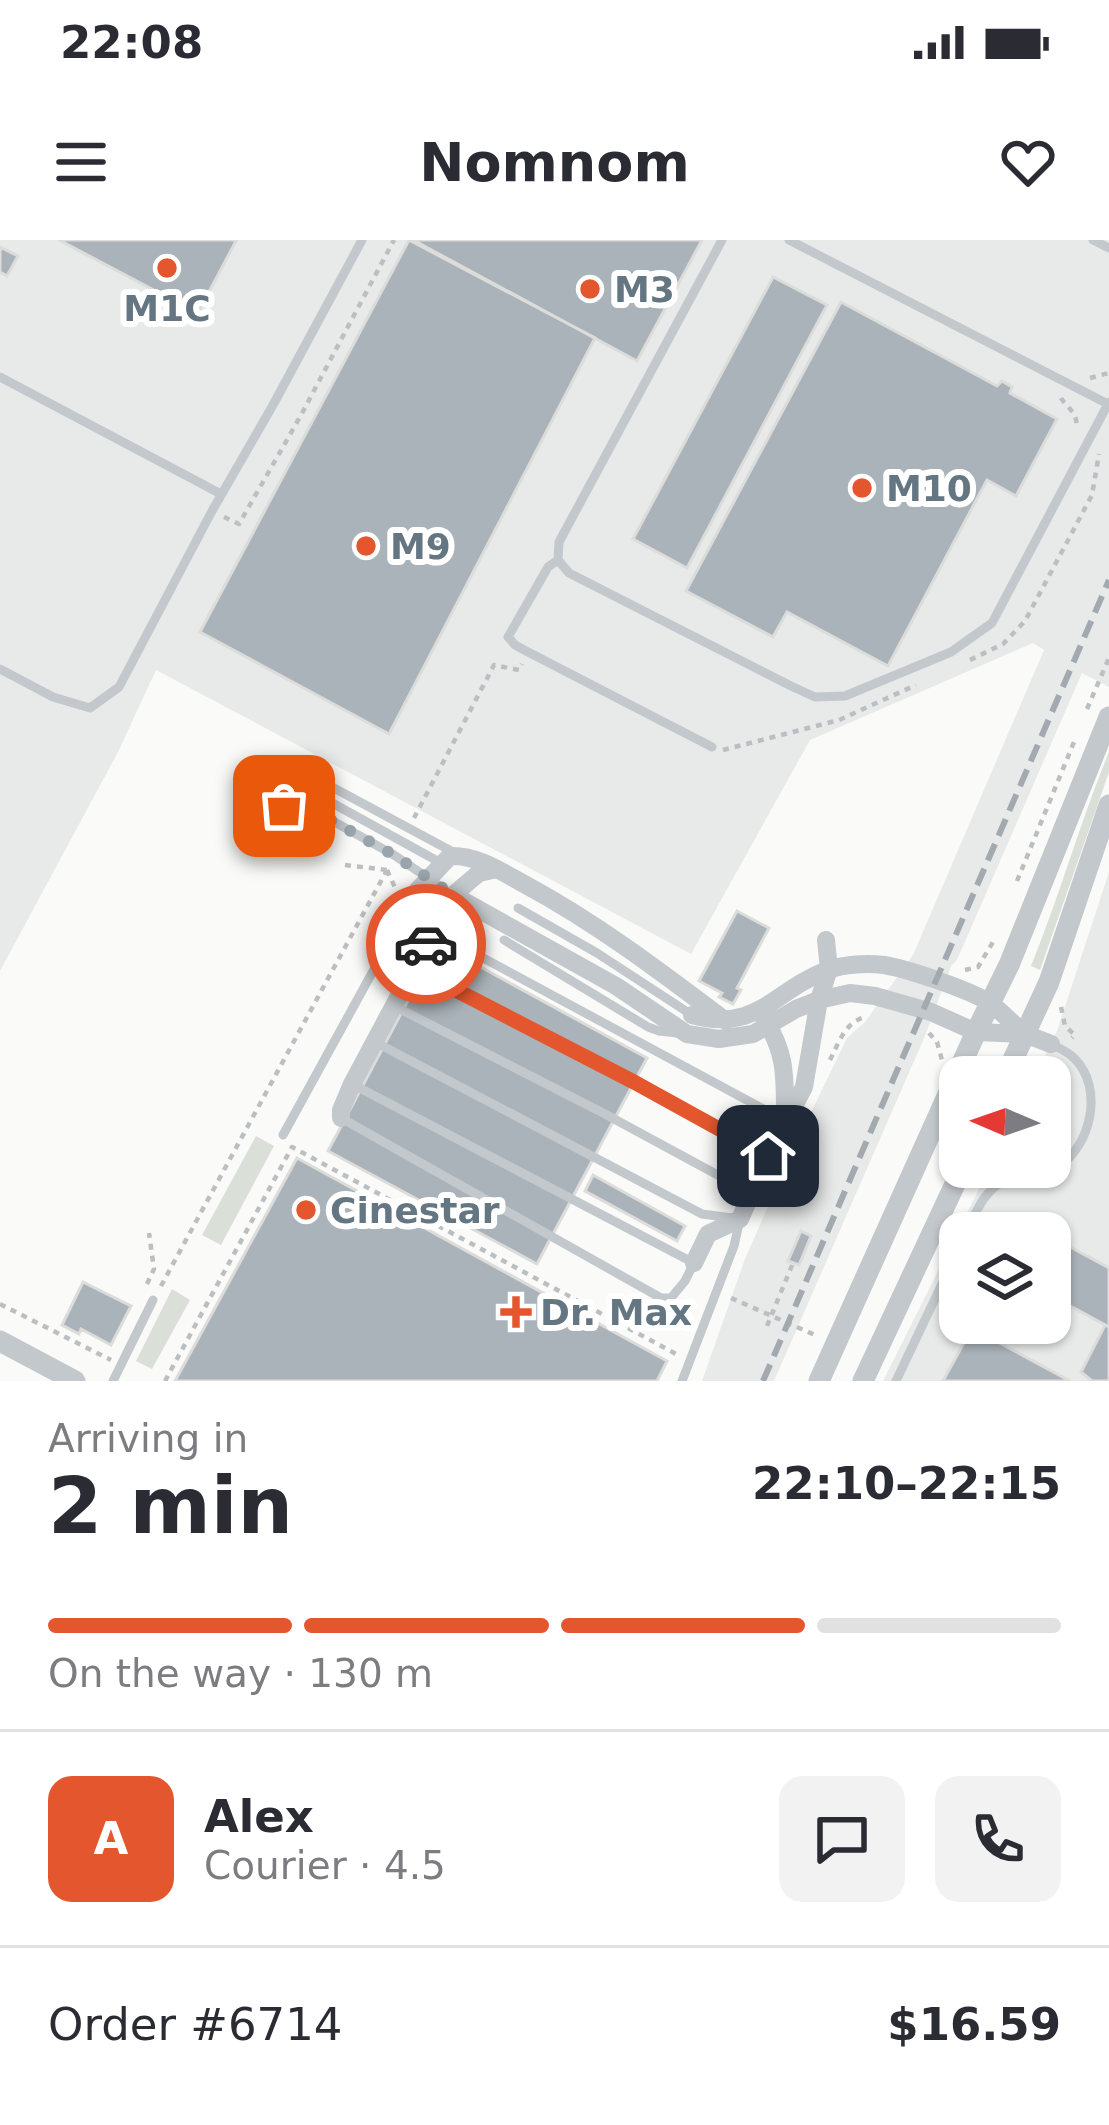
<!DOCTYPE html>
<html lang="en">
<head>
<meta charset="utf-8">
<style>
  body { margin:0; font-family:"DejaVu Sans",sans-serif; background:#f2f2f3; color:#2b2b33; height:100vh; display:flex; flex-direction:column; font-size:45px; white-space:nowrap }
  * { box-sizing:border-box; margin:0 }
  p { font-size:39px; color:#7c7c81 }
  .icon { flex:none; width:66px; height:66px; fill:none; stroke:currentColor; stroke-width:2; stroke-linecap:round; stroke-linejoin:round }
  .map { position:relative; height:1141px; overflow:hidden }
  .sheet { display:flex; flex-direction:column; background:#fff; flex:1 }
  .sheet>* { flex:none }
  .needle { width:78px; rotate:272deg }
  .controls { position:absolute; left:939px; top:816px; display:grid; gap:24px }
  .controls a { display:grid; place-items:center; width:132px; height:132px; border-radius:24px; background:#fff; box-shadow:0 3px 9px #0004; font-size:60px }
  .pin { position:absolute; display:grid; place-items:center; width:102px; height:102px; color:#fff; margin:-51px; border-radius:24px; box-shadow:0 6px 18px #0006 }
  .courier { position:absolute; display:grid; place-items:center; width:120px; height:120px; margin:-60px; border:9px solid #e4572e; border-radius:50%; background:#fff; color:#222; box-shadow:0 3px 15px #0007 }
  .head em { font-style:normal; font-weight:600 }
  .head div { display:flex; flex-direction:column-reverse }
  .head { display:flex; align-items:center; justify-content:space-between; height:204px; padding:0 48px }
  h1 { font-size:78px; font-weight:600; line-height:90px }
  .bar { display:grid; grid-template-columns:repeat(4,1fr); gap:18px 12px; align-content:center; height:144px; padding:0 48px }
  .bar i { height:15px; border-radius:9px; background:#e1e1e2 }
  .bar .on { background:#e4572e }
  .bar p { grid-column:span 4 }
  .line { display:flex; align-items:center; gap:30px; padding:0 48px; border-top:3px solid #e1e1e2 }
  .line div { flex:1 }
  .round { display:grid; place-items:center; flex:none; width:126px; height:126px; border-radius:24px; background:#f2f2f3 }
  .status { display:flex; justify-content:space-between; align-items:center; height:84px; padding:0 60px; background:#fff; direction:ltr }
  .status svg { height:33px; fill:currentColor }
  header { display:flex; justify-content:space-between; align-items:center; height:156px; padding:0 48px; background:#fff; font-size:54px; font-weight:600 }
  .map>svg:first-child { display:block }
  .built { fill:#e8e9e9; fill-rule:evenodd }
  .green { fill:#dadfd7 }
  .building { fill:#aab3b9; stroke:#dcdcda; stroke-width:3 }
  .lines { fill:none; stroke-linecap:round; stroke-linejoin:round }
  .path { stroke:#bbbfc2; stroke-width:4.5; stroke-dasharray:6 6; stroke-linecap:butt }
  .service { stroke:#c3c8cc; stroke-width:9 }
  .minor { stroke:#c3c8cc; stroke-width:18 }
  .tertiary { stroke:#c3c8cc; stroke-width:21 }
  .rail { stroke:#a2aab0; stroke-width:6; stroke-dasharray:18 9; stroke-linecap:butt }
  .done { stroke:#99a4ac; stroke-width:12; stroke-dasharray:0 21.6 }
  .route { stroke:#e4572e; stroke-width:15 }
  .poi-dot { fill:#e4572e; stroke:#fff; stroke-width:4.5 }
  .labels { text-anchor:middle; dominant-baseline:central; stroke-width:12; stroke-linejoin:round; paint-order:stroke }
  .poi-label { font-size:36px; font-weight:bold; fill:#657683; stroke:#fff; text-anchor:start }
</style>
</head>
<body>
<div class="status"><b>22:08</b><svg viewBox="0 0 49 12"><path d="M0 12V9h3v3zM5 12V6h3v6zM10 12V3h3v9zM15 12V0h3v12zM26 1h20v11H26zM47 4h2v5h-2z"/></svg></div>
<header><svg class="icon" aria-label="menu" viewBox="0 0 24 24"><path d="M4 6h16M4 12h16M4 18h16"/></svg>Nomnom<svg class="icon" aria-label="heart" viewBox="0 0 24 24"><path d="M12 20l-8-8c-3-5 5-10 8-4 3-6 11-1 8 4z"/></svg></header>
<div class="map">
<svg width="1109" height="1141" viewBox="0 0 1109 1141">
  <rect width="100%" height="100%" fill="#fafaf8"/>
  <path class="built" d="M0 0H1109V447L1082 433 957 720 951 726 925 796 774 1141H702L745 1019 791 914 847 798 865 782 913 715 1044 410 1033 403 810 500 691 714 156 430 118 512 0 731Z
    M1109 632V1141H883L990 927H1050V837H1035L1057 791ZM960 993H1050V1083H960Z"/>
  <path class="green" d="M1109 512V532L1040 730 1031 726C1060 655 1080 582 1109 512Z
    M256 896 274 906 221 1005 202 995Z
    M172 1049 190 1060 152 1129 136 1121Z"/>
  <path class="building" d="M59 0H233L236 1 193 82 159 64 163 55Z
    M409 0 595 98 389 494 200 392Z
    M413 0H702L637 121Z
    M0 7 18 16 7 36 0 32Z
    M773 37 827 65 687 328 633 299Z
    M841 62 997 146 1002 141 1012 147 1010 153 1057 179 1016 256 987 240 888 426 787 372 773 397 686 351Z
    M737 671 769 688 737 748 741 750 733 764 719 757 722 753 699 741Z
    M477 725 647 818 537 1024 328 911 422 734 462 755Z
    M297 918 667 1121 657 1141H175Z
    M593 935 685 986 677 1001 585 951Z
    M1009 974 1044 993H999Z
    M801 991 811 996 799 1025 788 1021Z
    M1050 996 1109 1028V1087L1050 1055Z
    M83 1042 131 1066 111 1105 81 1089 79 1094 62 1085Z
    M1105 1085 1109 1087V1141H1092L1081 1132Z
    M972 1088 1070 1141H943Z"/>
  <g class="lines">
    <path class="path" d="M1090 138 1109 133
      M1061 158C1066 167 1079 173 1076 188
      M224 277 239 284 300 177 394 0
      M970 420 1003 404 1025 381 1092 255 1099 214
      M1087 469 1109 418
      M723 510 839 480 916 445
      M414 578 494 425 519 430 522 424
      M345 625 387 630
      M387 630 397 652
      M1017 641 1074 502
      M965 730 978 727 993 702
      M1061 767 1065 786 1075 795 1072 798
      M929 793 937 802 942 820
      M830 820C839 802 846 780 867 777
      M1033 832 1046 829 1056 831 1059 825
      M147 1044 154 1029 149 993
      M161 1046 387 630
      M731 1058 815 1095
      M0 1064 111 1120
      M767 1086 793 1023
      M165 1141 292 907 678 1115"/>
    <path class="service" d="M789 0 1108 164
      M1093 0 1109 8
      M0 137 221 254
      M558 320 569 333 791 446 815 457 845 456 951 412 992 383 1109 162
      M0 429 53 457 90 468 119 447 212 271 273 165 362 0
      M712 507 528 412 515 405 508 397 548 327 558 320 559 302 722 0
      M284 566 302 551 316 554 441 623
      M453 612 332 547 317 544 302 551 331 580 394 615 453 655
      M518 668 597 713 692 775
      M433 691 782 879
      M504 700 648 787 659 791 677 793
      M413 728 634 842 768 916
      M394 766 605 874 751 953
      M375 802 702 974 740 979 734 1006 682 1141
      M341 878 661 1058H671L685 1041 694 1023 352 844
      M283 895 417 651
      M966 993C974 977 981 957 996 946 1014 933 1039 939 1058 927 1091 906 1104 849 1075 819 1069 812 1059 808 1051 804
      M113 1141 153 1060
      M896 1141 960 1006"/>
    <path class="minor" d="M417 651 450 616C478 615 502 632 526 645 598 684 661 732 726 781
      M453 655 616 746 687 794 719 799 753 794 796 769 819 760 850 753 875 756 931 772 976 792 1025 794 1051 804
      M692 775C759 793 773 750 828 730 844 724 867 723 884 725 908 729 970 750 990 763 1002 772 1013 784 1025 794
      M763 776C786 813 785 834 785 876
      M341 878V870L352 844 453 655 479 633 497 629
      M694 1023 708 994 740 979 768 916 804 847 819 760 829 729 826 700"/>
    <path class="tertiary" d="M1005 837 1049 742 1109 565
      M0 1101 75 1141
      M819 1141 976 792 1009 725 1109 477
      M863 1141 963 927"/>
    <path class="rail" d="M763 1141 1109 340"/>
  </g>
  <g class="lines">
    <path class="done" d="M284 566 302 551 331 580 394 615 453 655 426 704"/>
    <path class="route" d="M426 704 413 728 634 842 768 916"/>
  </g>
  <g class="poi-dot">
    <circle cx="167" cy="28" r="12"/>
    <circle cx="590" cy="49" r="12"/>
    <circle cx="862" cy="248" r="12"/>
    <circle cx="366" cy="306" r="12"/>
    <circle cx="306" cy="970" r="12"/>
    <path d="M510 1054h12v12h12v12h-12v12h-12v-12h-12v-12h12z"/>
  </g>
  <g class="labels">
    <g class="poi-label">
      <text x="614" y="49">M3</text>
      <text x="167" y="68" text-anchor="middle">M1C</text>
      <text x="886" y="248">M10</text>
      <text x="390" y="306">M9</text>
      <text x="330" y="970">Cinestar</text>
      <text x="540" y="1072">Dr. Max</text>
    </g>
  </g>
</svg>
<div class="controls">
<a><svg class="needle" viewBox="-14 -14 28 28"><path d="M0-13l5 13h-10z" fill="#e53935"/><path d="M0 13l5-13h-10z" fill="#7c7c81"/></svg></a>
<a><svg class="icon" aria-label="layers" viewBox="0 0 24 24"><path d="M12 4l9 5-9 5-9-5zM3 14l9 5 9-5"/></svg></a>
</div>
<div class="pin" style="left:284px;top:566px;background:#ea580c"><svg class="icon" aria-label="bag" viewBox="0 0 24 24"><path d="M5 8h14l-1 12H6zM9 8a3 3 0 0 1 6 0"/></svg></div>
<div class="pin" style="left:768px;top:916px;background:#1f2937"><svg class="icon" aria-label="home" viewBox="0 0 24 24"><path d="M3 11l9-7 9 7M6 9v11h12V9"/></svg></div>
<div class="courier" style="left:426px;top:704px"><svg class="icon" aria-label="car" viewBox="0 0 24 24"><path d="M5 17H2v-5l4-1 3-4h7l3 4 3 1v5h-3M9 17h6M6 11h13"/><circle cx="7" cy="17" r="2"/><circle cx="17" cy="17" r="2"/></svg></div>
</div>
<section class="sheet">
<div class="head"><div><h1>2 min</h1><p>Arriving in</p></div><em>22:10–22:15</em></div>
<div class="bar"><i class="on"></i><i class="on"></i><i class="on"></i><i></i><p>On the way · 130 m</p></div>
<div class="line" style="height:216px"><b class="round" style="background:#e4572e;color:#fff">A</b><div><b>Alex</b><p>Courier · 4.5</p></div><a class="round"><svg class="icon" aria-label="chat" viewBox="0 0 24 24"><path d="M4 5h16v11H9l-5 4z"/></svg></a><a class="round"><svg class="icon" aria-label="phone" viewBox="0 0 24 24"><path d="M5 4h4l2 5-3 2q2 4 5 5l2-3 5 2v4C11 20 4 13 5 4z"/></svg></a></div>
<div class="line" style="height:156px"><div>Order #6714</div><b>$16.59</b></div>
</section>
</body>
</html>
